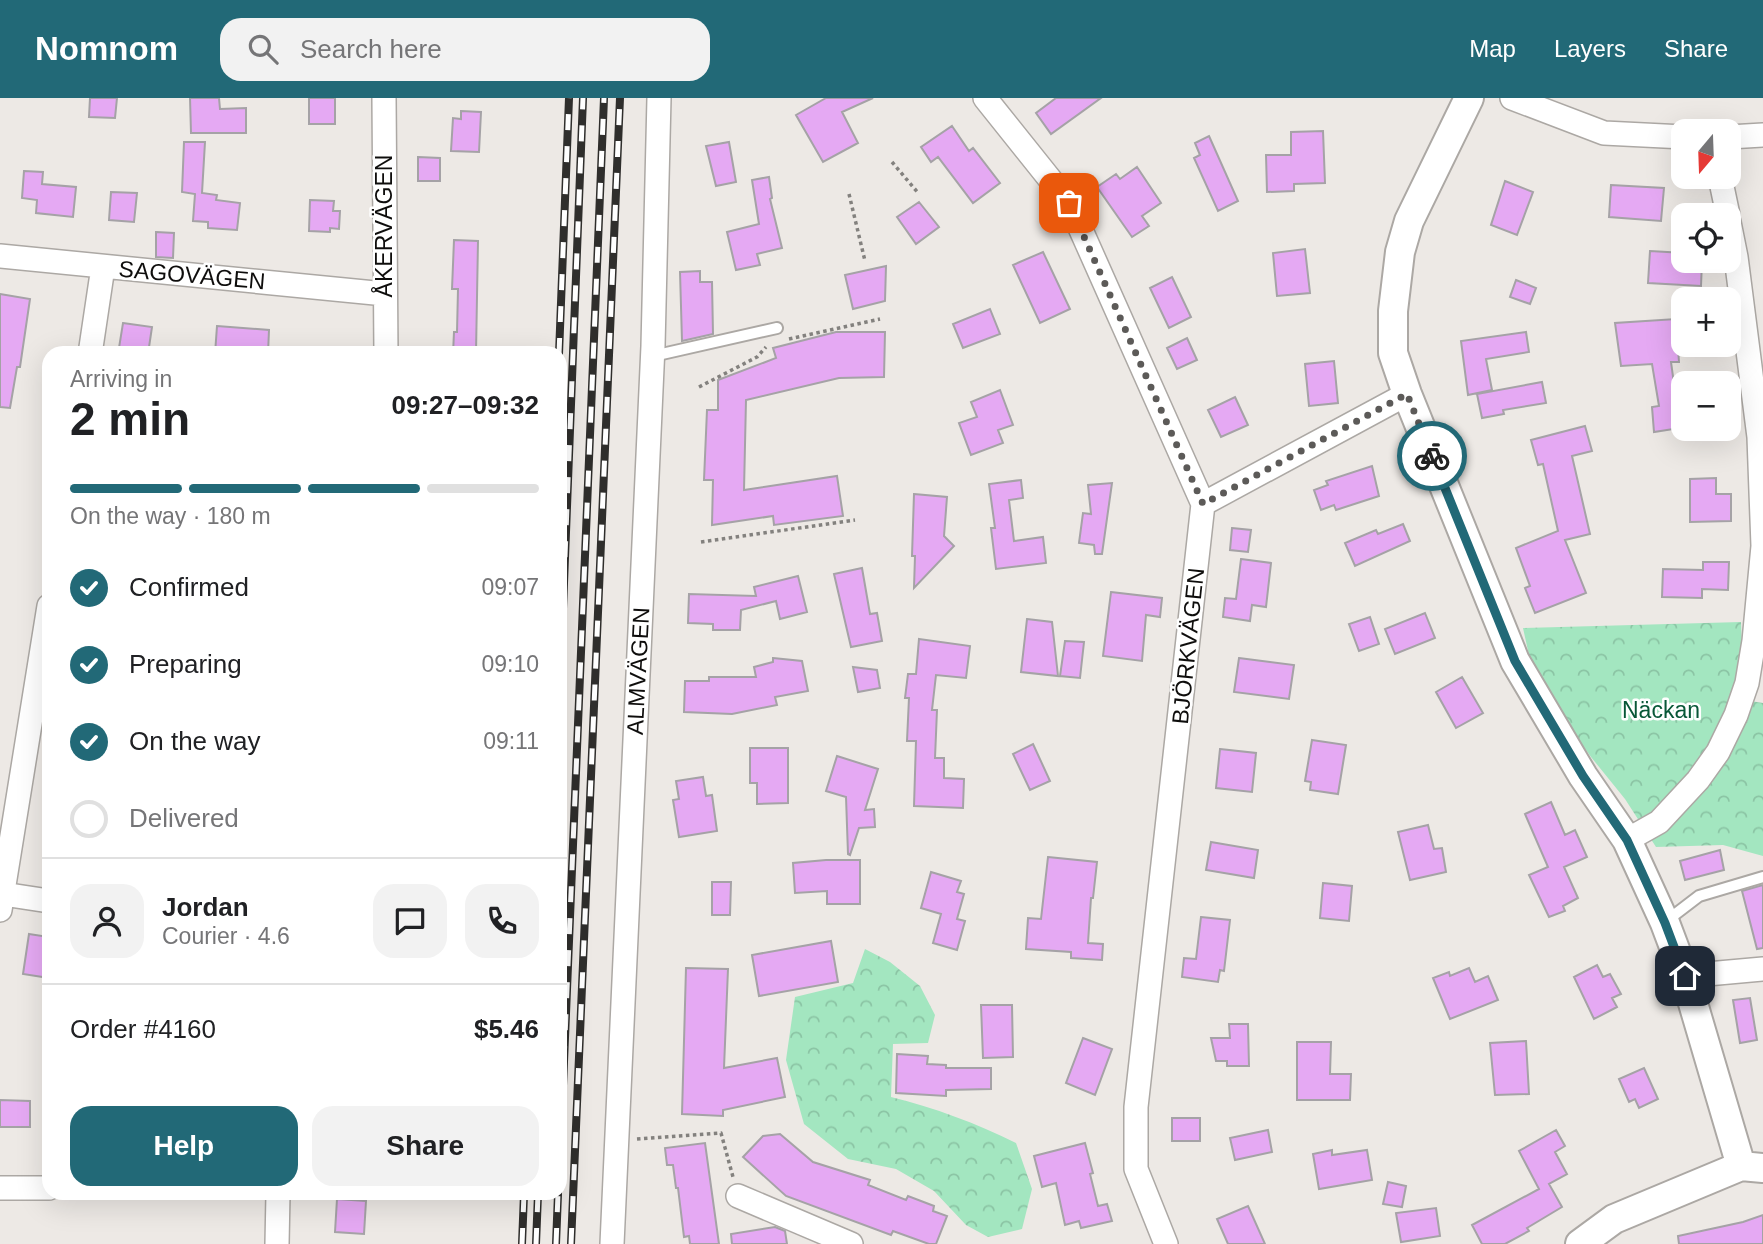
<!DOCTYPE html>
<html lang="en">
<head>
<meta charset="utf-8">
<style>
  body { margin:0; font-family:Helvetica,sans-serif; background:#f2f2f2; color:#202124; height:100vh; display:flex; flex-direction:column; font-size:26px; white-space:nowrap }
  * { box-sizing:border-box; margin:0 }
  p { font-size:23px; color:#757577 }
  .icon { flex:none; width:38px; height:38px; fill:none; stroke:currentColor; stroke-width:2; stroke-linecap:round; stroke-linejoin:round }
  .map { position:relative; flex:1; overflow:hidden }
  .side { position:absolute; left:42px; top:248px; width:525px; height:854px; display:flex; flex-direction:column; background:#fff; border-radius:21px; box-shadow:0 7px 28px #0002 }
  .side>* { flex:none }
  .needle { width:46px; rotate:199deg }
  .fabs { position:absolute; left:1671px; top:21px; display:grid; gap:14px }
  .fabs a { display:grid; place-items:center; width:70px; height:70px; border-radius:14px; background:#fff; box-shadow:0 7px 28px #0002; font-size:35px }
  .pin { position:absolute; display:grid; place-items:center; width:60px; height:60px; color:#fff; margin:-30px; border-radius:14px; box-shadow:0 4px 10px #0006 }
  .courier { position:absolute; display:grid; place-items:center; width:70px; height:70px; margin:-35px; border:5px solid #226977; border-radius:50%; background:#fff; color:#222; box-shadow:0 2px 9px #0007 }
  .head em { font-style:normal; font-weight:600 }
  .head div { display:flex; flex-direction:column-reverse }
  .head { display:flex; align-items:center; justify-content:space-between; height:119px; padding:0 28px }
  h1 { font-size:46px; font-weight:600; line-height:52px }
  .bar { display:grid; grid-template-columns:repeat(4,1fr); gap:10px 7px; align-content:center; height:84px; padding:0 28px }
  .bar i { height:9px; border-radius:5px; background:#e0e0e0 }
  .bar .current { background:#226977 }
  .bar p { grid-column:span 4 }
  .line { display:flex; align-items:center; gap:18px; padding:0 28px; border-top:2px solid #e0e0e0 }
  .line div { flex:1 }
  .round { display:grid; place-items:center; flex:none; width:74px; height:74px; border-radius:21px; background:#f2f2f2 }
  ol { padding:0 28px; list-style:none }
  li { display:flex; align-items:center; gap:21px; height:77px }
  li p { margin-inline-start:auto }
  li .icon { padding:7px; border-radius:50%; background:#226977; color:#fff; stroke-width:4 }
  li:last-child { color:#757577 }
  li i { width:38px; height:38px; border:4px solid #e0e0e0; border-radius:50% }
  .primary-button { display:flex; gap:14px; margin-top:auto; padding:14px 28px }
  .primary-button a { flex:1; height:80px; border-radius:21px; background:#226977; color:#fff; font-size:28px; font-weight:600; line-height:80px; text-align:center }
  .primary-button a+a { background:#f2f2f2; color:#202124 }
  header { display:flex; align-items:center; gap:42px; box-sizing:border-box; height:98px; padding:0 35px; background:#226977; color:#fff }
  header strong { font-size:33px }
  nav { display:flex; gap:38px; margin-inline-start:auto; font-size:24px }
  .search { width:490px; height:63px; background:#f2f2f2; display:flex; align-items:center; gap:18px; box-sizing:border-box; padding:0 24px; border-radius:21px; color:#757577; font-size:26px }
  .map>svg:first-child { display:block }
  .forest { fill:url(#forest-crowns) }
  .building { fill:#e5a9f3; stroke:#a5a2a6; stroke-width:2 }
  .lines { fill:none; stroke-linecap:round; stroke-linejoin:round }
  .service-casing { stroke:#aca8a4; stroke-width:14 }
  .minor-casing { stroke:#aca8a4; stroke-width:26 }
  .tertiary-casing { stroke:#aca8a4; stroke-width:32 }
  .path { stroke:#83817e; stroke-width:3.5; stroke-dasharray:3.5 3.5; stroke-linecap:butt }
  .service { stroke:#fff; stroke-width:10 }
  .minor { stroke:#fff; stroke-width:23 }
  .tertiary { stroke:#fff; stroke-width:28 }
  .rail-casing { stroke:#2f2e2c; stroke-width:8 }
  .rail { stroke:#fff; stroke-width:5; stroke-dasharray:16; stroke-linecap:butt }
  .done { stroke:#5c5a58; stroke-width:7; stroke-dasharray:0 12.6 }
  .route { stroke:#226977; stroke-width:9 }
  .labels { text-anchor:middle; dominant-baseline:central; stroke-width:5; stroke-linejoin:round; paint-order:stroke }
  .street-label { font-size:23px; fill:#0e0d0c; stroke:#fff }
  .park-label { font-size:23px; fill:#085737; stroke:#fff }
</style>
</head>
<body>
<header>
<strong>Nomnom</strong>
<div class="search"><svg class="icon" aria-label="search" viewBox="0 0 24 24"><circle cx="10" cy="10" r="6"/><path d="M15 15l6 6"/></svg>Search here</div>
<nav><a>Map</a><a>Layers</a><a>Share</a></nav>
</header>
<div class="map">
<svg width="1763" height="1146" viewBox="0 0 1763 1146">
  <defs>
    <pattern id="forest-crowns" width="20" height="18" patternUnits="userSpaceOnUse" patternTransform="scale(1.75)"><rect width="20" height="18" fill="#a3e6c0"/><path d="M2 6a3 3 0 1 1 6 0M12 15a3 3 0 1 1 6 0" fill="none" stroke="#8bc4a4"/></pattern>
  </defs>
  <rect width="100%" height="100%" fill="#ede9e5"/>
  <path class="forest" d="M1741 524 1744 602 1763 605V758L1723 747 1656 749 1625 701 1591 659 1534 580 1523 530Z
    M865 851 890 864 920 888 935 917 928 945 893 946 891 999C935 1010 976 1025 1016 1045L1032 1091 1022 1131 988 1139 966 1127 934 1093 896 1071 848 1061 804 1026 786 962 795 899 853 885Z"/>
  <path class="building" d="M90 0H117L115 20 89 19Z
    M190 0H219L220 11 246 10V35H191Z
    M309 0H335V26H309Z
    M826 0H873L842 14 858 45 823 64 796 17Z
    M1056 0H1101L1051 36 1036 15Z
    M461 13 481 14 479 54 451 53 453 20 461 21Z
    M952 28 969 53 973 50 1000 85 973 105 938 59 931 64 921 49Z
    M1323 33 1325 85 1294 86V93L1267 94 1266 57H1291V34Z
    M1209 38 1238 103 1218 113 1194 60 1200 57 1195 45Z
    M184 44H205L202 95 217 97 216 102 240 105 237 132 208 130V124L193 123 195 96 182 94Z
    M729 44 736 84 716 88 706 48Z
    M418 59 440 60V83H418Z
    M1137 69 1161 105 1142 118 1149 128 1132 139 1097 89 1116 76 1120 81Z
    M24 73 43 74 42 86 76 89 73 119 36 115 37 102 22 100Z
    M769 79 772 100 770 101 782 150 757 156 760 167 736 172 727 134 759 126 752 82Z
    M1505 83 1533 94 1517 137 1491 127Z
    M1611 87 1664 90 1661 123 1609 119Z
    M111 94 137 95 134 124 109 122Z
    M310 102 334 103 333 113H340L339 131 330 130V134L309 133Z
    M919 104 939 129 916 146 897 119Z
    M156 134 174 135 173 160 156 159Z
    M454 142 478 143 476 255 453 256 454 234H457L458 191H452Z
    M1305 151 1310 195 1277 198 1273 155Z
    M1650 153 1684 155V163H1702L1701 188 1648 185Z
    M1043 154 1070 211 1040 225 1013 167Z
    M886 168 885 203 853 211 845 177Z
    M700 173V184H712L713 236 682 243 680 174Z
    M1172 179 1191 219 1169 230 1150 190Z
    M1516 182 1536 190 1530 206 1510 199Z
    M0 196 30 201 20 269H17L10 310 0 309Z
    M990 211 1000 236 963 250 953 226Z
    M1676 221 1679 264H1671L1680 330 1654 334 1652 309 1659 308 1652 266 1621 268 1615 225Z
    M123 225 152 229 148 256H118Z
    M217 228 269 232 268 256H215Z
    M836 234H885L884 279 839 280 746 302 744 392 837 378 843 418 774 427 773 418 712 427 713 382H704L707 312H718V282L776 260 773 250Z
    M1526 234 1529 254 1486 261 1492 292 1468 297 1461 243Z
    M1187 240 1197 262 1177 271 1167 250Z
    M1334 263 1338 305 1309 308 1305 266Z
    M1542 284 1546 305 1503 312 1504 316 1482 320 1477 296Z
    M1000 292 1013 327 998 332 1003 345 971 357 959 325 977 319 971 304Z
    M1235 299 1248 327 1221 339 1208 312Z
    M1585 328 1592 353 1572 358 1590 436 1565 442 1586 495 1535 515 1525 490 1530 488 1516 450 1558 433 1543 366 1538 367 1531 342Z
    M1372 368 1379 398 1336 412 1334 407 1321 412 1314 392 1328 387 1326 383Z
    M1716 380V396H1731V423L1690 424V381Z
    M1021 382 1023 400 1009 402 1014 443 1043 439 1046 465 996 471 991 430H995L989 386Z
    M1112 385 1102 456H1095L1094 447 1079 445 1083 415 1091 416 1088 387Z
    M914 396 947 399 944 438 954 448 914 490 915 458H912Z
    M1403 426 1410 443 1355 468 1345 445 1376 432 1378 436Z
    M1232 430 1251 432 1248 454 1230 452Z
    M1241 461 1271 465 1266 509 1252 507 1250 523 1223 519 1225 500 1236 501Z
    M1703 464H1729L1728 492 1702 491V500L1662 499 1663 471 1703 472Z
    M862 470 870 516 877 515 882 543 851 549 834 476Z
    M798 478 807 514 780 521 776 503 741 512 740 532H713V526L688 525 689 496 756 498 754 489Z
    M1111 494 1162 500 1160 519 1146 517 1142 563 1103 558Z
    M1425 515 1435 540 1395 556 1385 531Z
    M1370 519 1379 546 1359 553 1349 526Z
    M1027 521 1052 524 1058 578 1021 574Z
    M919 541 970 548 966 580 936 577 932 612H937L935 660H944V680L964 681 963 710 914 708 916 643H907L909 600H905L908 576H916Z
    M1065 543 1084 544 1080 580 1060 578Z
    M773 560 802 563 808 593 775 599 777 607 732 616 684 614 685 583H709V579H756L754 569 773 564Z
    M1239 560 1294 567 1289 601 1234 594Z
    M853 569 877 572 880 590 858 594Z
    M1462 579 1483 615 1456 630 1436 594Z
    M1312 642 1346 647 1338 696 1310 692 1311 684 1305 683Z
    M1033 646 1050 683 1030 692 1013 656Z
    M750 650H788V705L757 706V685H750Z
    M1220 651 1256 655 1252 694 1216 690Z
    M837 658 878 671 865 712 874 711 875 729 859 730 850 757 848 756 846 699 826 693Z
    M703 679 706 698 712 697 717 733 679 739 673 702 679 701 676 683Z
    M1551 704 1565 737 1575 732 1587 759 1564 769 1578 800 1563 808 1565 813 1549 819 1529 777 1548 769 1525 716Z
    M1428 727 1434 751 1442 750 1446 774 1410 782 1398 734Z
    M1211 744 1258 752 1254 780 1206 772Z
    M1720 752 1724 772 1685 782 1680 763Z
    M1048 759 1097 764 1093 800H1091L1088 845 1103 846 1102 862 1071 860V854L1026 851 1028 820 1041 821Z
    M826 762H860V806H827V793L795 795 793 765Z
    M931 774 961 783 957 794 964 796 957 821 965 823 957 852 933 845 941 816 921 810Z
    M712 784H731L730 817H712Z
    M1323 785 1352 788 1349 823 1320 820Z
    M1763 787V850L1757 851 1742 793Z
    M1201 819 1230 822 1224 873 1220 872 1218 884 1182 879 1184 860 1196 861Z
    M29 836 49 839V880L23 876Z
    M831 843 838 884 759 898 752 857Z
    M1597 867 1603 879 1610 876 1621 896 1612 900 1617 909 1594 921 1574 879Z
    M686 870 728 871 724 970 777 960 785 999 723 1012V1018L682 1016Z
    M1469 870 1475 884 1488 878 1498 902 1450 921 1433 880 1449 874 1450 878Z
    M1750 900 1757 942 1740 945 1733 902Z
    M981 907H1012L1013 959 983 960Z
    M1229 926H1248L1249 968H1227V963H1216L1211 940H1230Z
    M1083 940 1112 951 1095 997 1066 985Z
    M1526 943 1529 996 1495 997 1490 945Z
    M1297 944H1331L1330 976H1351L1350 1002H1297Z
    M897 956 928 958 927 966 946 967V970H991V991L946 992V998L896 995Z
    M1644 970 1658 1001 1639 1010 1635 1001 1629 1004 1619 981Z
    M0 1002 30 1003V1029H0Z
    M1172 1020H1200V1043H1172Z
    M1268 1032 1272 1054 1235 1062 1230 1040Z
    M1556 1032 1565 1048 1555 1054 1567 1076 1549 1086 1562 1109 1527 1130 1529 1133 1505 1146H1482L1472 1127 1539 1091 1519 1053Z
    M780 1036 813 1064 870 1082 868 1087 906 1102 908 1098 934 1108 933 1113 947 1118 936 1146H929L893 1133 891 1137 786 1098 743 1059 763 1038Z
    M705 1045 719 1146H690L689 1138 684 1139 678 1090H676L673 1067H667L665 1050Z
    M1085 1045 1093 1075 1090 1076 1098 1108 1107 1106 1112 1123 1081 1130 1079 1123 1065 1127 1056 1085 1042 1089 1034 1058Z
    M1332 1052V1057L1367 1052 1372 1082 1319 1091 1313 1056Z
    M1388 1084 1406 1088 1402 1109 1383 1106Z
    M337 1101 366 1103 364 1136 335 1134Z
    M1248 1108 1265 1146H1228L1217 1121Z
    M1436 1110 1440 1138 1401 1144 1396 1115Z
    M1763 1117V1146H1679L1678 1138 1743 1124Z
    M775 1129 785 1133 787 1146H732L731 1136Z"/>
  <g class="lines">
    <defs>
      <path id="service" d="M653 258 777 230
        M1665 824 1699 798 1763 779"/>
      <path id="minor" d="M384 0 386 256
        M985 0 1069 105 1203 406 1136 1009V1071L1166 1146
        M1512 0 1604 35 1684 39
        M1729 39 1763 37
        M1720 79 1728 117
        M0 158 385 196
        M90 256 103 169
        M1203 406 1407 296
        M1627 742 1659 724 1698 682 1718 654 1736 617 1747 585 1754 543 1763 448 1759 339 1736 159 1729 124
        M3 796 49 803
        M0 812 49 508
        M1685 878 1763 871
        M0 1090H49
        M738 1098 851 1146
        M277 1146 278 1096
        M612 1146 653 248 659 0"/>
      <path id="tertiary" d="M1469 0 1409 123 1400 154 1393 213V255L1407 296 1515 563 1583 678 1627 742 1665 825 1685 878 1741 1068
        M1580 1146 1614 1121 1741 1068 1763 1070"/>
    </defs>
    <use href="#service" class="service-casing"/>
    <use href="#minor" class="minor-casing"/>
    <use href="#tertiary" class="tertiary-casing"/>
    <path class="path" d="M892 64 919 96
      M849 96 865 163
      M789 241 880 221
      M699 289 757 259 766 249
      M701 444 855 422
      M637 1041 721 1035 733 1079"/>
    <use href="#service" class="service"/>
    <use href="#minor" class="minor"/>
    <use href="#tertiary" class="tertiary"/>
    <defs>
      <path id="rail" d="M559 256 569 0
        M560 587 583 0
        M560 1060 604 0
        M522 1146 524 1096
        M536 1146 538 1096
        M556 1146 558 1096
        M571 1146 620 0"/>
    </defs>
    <use href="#rail" class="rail-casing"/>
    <use href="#rail" class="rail"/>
  </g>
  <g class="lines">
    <path class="done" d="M1069 105 1203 406 1407 296 1432 358"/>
    <path class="route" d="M1432 358 1515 563 1583 678 1627 742 1665 825 1685 878"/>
  </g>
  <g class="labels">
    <g class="street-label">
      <text transform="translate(384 128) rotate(-90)">ÅKERVÄGEN</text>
      <text transform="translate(192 177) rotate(5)">SAGOVÄGEN</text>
      <text transform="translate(1188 548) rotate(-84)">BJÖRKVÄGEN</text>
      <text transform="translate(638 573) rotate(-87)">ALMVÄGEN</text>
    </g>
    <g class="park-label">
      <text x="1661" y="612">Näckan</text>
    </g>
  </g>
</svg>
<div class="fabs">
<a><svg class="needle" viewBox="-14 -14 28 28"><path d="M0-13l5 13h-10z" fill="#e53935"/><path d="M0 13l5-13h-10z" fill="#757577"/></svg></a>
<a><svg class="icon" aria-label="locate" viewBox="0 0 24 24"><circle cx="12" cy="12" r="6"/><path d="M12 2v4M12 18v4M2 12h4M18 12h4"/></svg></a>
<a>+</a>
<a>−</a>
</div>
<div class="pin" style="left:1069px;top:105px;background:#ea580c"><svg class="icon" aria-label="bag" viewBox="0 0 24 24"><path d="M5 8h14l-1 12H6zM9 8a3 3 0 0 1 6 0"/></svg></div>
<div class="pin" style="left:1685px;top:878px;background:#1f2937"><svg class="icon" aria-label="home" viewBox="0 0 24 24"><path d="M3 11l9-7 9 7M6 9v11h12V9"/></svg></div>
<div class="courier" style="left:1432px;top:358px"><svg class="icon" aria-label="bike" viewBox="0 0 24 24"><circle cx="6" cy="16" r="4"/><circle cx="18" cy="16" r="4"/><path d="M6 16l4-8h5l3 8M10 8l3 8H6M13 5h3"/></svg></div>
<section class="side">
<div class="head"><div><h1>2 min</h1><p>Arriving in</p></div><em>09:27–09:32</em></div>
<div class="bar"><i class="current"></i><i class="current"></i><i class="current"></i><i></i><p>On the way · 180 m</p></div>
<ol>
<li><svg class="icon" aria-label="check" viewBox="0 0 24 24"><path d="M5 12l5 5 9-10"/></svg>Confirmed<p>09:07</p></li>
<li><svg class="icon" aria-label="check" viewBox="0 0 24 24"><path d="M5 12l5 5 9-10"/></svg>Preparing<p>09:10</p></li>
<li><svg class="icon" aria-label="check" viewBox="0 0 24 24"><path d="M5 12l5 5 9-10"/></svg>On the way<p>09:11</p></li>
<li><i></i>Delivered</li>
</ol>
<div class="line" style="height:126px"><a class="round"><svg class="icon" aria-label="person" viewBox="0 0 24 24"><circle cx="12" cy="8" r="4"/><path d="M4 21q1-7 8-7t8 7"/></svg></a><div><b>Jordan</b><p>Courier · 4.6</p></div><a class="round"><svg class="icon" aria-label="chat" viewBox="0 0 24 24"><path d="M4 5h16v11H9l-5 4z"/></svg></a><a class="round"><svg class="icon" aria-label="phone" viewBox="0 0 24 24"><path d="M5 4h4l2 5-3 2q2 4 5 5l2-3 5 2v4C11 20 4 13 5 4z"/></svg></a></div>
<div class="line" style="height:91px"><div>Order #4160</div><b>$5.46</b></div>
<div class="primary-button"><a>Help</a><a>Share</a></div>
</section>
</div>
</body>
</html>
